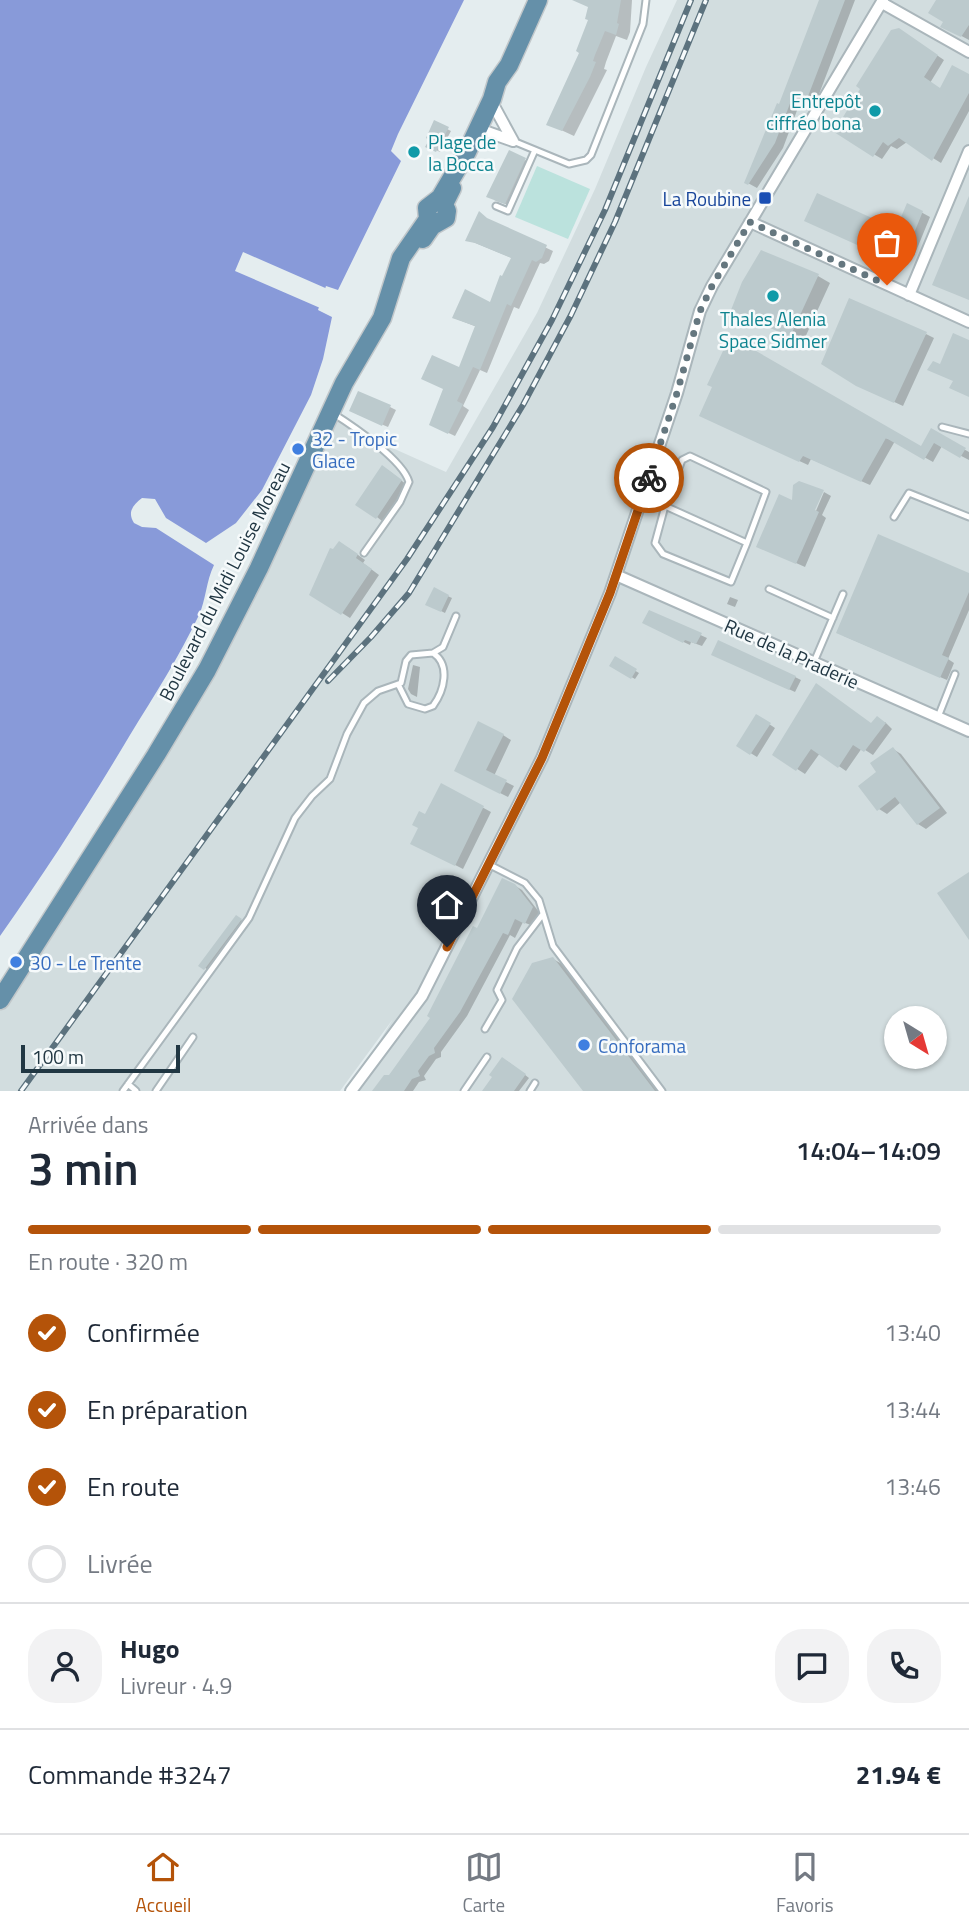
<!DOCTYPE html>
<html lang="fr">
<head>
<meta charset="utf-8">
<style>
  body { margin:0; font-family:"Titillium Web",sans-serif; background:#f2f2f3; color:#1f2937; height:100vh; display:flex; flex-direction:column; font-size:26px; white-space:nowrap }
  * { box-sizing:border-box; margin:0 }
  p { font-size:23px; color:#747a83 }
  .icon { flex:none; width:38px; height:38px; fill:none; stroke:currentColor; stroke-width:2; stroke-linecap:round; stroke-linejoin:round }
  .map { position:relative; height:1091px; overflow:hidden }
  .details { display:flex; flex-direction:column; background:#fff; flex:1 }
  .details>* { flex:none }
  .needle { width:46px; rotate:143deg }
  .tools { position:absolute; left:884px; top:1006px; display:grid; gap:14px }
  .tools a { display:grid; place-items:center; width:63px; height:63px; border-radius:50%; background:#fff; box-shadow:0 2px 5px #0004; font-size:35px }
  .scale { position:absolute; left:21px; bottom:18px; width:159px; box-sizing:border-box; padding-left:7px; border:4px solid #213743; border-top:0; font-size:19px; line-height:24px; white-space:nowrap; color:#213743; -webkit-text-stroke:5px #f6fafb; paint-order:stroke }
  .pin { position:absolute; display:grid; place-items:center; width:60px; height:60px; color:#fff; margin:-72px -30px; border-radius:50% 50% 50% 0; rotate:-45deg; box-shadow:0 0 7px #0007 }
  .pin .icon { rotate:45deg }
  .courier { position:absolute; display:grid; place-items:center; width:70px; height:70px; margin:-35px; border:5px solid #b45309; border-radius:50%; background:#fff; color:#222; box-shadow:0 2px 9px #0007 }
  .summary em { font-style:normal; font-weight:600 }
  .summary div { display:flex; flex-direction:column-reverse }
  .summary { display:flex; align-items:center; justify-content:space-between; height:119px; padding:0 28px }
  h1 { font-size:46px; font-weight:600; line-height:52px }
  .bar { display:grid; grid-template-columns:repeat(4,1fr); gap:10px 7px; align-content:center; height:84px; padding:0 28px }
  .bar i { height:9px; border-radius:5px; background:#e0e1e3 }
  .bar .on { background:#b45309 }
  .bar p { grid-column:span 4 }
  .line { display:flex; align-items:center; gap:18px; padding:0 28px; border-top:2px solid #e0e1e3 }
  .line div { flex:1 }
  .round { display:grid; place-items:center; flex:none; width:74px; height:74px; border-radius:28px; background:#f2f2f3 }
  ol { padding:0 28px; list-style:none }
  li { display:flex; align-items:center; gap:21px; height:77px }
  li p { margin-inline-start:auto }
  li .icon { padding:7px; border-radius:50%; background:#b45309; color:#fff; stroke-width:4 }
  li:last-child { color:#747a83 }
  li i { width:38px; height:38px; border:4px solid #e0e1e3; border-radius:50% }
  .menu { display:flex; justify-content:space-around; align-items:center; height:98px; border-top:2px solid #e0e1e3; background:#fff; font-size:19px; color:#747a83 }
  .menu a { display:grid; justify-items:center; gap:4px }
  .menu .on { color:#b45309 }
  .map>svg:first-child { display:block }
  .built { fill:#d2dddf; fill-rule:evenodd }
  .green { fill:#bbe2dd }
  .water { fill:#889ad9 }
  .pier { fill:#e4edef }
  .shadow { fill:#0003 }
  .building { fill:#bccacd }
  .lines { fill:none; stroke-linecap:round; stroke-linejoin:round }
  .service-casing { stroke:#aab6bb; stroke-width:9 }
  .minor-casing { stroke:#aab6bb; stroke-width:14 }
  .primary-casing { stroke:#c1c7ca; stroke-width:21 }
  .service { stroke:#fff; stroke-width:5 }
  .minor { stroke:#fff; stroke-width:10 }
  .primary { stroke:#6590a9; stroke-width:18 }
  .rail-casing { stroke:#5c727e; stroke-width:6 }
  .rail { stroke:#f6fafb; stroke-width:3.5; stroke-dasharray:10; stroke-linecap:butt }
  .done { stroke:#65777f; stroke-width:7; stroke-dasharray:0 12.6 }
  .route { stroke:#b45309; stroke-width:9 }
  .culture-dot { fill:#0f9aa8; stroke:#f6fafb; stroke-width:2.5 }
  .transit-dot { fill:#1a4fb4; stroke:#f6fafb; stroke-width:2.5 }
  .shop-dot { fill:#3f7fe0; stroke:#f6fafb; stroke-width:2.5 }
  .labels { text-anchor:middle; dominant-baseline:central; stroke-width:5; stroke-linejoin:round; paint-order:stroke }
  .culture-label { font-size:19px; fill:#0d838f; stroke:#f6fafb; text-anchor:end }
  .transit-label { font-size:19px; fill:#164399; stroke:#f6fafb; text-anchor:end }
  .shop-label { font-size:19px; fill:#366cbe; stroke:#f6fafb; text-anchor:start }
  .street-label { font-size:19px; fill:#213743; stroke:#f6fafb }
</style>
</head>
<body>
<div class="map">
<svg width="969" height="1091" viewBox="0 0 969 1091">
  <rect width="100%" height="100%" fill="#e4edef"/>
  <path class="built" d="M677 0H969V1091H349L393 1019 340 1091H0V1009L161 758 337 411 379 442 446 472 537 313 595 189 646 67ZM896 1018H934V1057H896Z"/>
  <path class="green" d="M537 166 590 189 568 239 515 217Z"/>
  <path class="water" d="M0 0H464L398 134 391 151 401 161 338 290 326 286 318 310 332 317 323 359 311 395 262 490 236 523 206 543 166 518 155 499 142 498C133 505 127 512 134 523L142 527 156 528 214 565C206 581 206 600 199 615 179 657 154 696 130 735 89 804 46 871 0 936Z"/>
  <path class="pier" d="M243 252 339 294 329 290 322 308 334 314 235 271Z"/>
  <path class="shadow" d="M591 0H632L630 32 627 40 616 36 606 62 604 69 607 70 574 136 548 124 581 52 588 25Z
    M820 0H855L816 102 802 97 783 148 757 188 746 182 780 106Z
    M937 0H969V40L943 26 945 22Z
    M907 35 944 60 930 83 941 90 969 76V111L941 163 907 142 897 149 891 146 882 159 836 132Z
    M435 123 451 131 440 152 428 146Z
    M525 160 530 163 511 206 494 200Z
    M908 205 930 217 914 256 887 246 883 256 814 224 897 231Z
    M491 222 553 251 549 261 544 264 540 263 519 309 514 307 487 373 480 370 463 406 469 410 455 436 438 428 477 327 454 318 491 305 512 258 468 240Z
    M818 276 830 283 803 342 733 309Z
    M926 334 934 338 903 406 866 389Z
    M710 384 921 449 931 431 969 452V460L942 446 933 462 895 441 870 485 811 459 808 465 709 419 714 386Z
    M390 407 396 410 388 427 357 414Z
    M388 470 407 485 382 521 377 517Z
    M824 492 831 496 822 515 826 518 805 567 767 550 813 518Z
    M347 547 365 560 363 563 379 575 350 618 312 594Z
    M969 575V610L948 659 954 663 947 680 844 636Z
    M434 590 452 598 445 613 427 604Z
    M730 597 738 600 735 607 727 604Z
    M650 612 707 638 702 646 691 642 690 645 650 626Z
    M719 657 795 677 801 680 795 692Z
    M615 659 639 673 635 679 611 665Z
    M413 665 420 667 417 697 411 694 408 689Z
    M757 716 775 728 757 757 739 746Z
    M885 722 892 729 873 755 862 748 846 771 820 753 805 774 774 754Z
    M503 735 511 740 494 776 514 786 508 797 464 775Z
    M893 749 901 754 947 813 926 829 918 824 901 802 887 814 879 809V772Z
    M441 785 491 812 463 869 420 847 425 816Z
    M514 885 522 890 539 912 533 926 523 922 515 938 510 935 467 1016 441 1052V1057L436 1059 424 1076 426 1080 419 1082 413 1091H375L390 1077 433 1017 477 930Z
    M236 917 246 923 211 972 201 965Z
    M553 959 562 964 658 1091H585Z
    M507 1061 529 1078 519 1091H484Z"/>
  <path class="building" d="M572 0H621L617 23 619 24 616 35 605 31 595 55 593 61 596 62 590 77 562 131 546 125 579 53 576 51 588 20 585 19 588 7Z
    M819 0H845L807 99 794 93 775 143 748 185 744 183 777 103 779 104Z
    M936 0H969V25L961 37 940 27 943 22 928 13Z
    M899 28 938 55 924 77 940 88 952 65 969 74V93L932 161 899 138 888 146 883 142 873 157 834 132 860 89 856 86 891 30Z
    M434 120 449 127 436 152 425 147 429 140 426 138Z
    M509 150 526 158 505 204 486 197Z
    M817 193 896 229 907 203 923 211 906 253 879 244 875 253 804 221Z
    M969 196V300L932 285Z
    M479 211 487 218 547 245 542 258 536 262 532 260 511 306 507 304 480 370 473 367 457 401 463 404 448 434 429 425 443 389 421 379 432 355 459 367 475 326 452 318 465 289 490 302 500 275 502 276 511 258 475 243 465 241Z
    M761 250 819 274 790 337 731 310 742 282Z
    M849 298 927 332 894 403 856 386 821 364Z
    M953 333 969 340V397L949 388 953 381 927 370 933 361 940 364Z
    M730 336 921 446 931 428 966 448 960 458 934 443 924 460 886 438 861 482 803 456 799 462 699 416 712 387 707 385Z
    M358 391 391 405 382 426 349 411Z
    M382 465 402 480 376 519 355 505Z
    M799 481 824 490 815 510 819 512 796 564 756 547 779 494 792 500 793 485Z
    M878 534 969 573V592L942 655 949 658 940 678 836 633Z
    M339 541 358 554 356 558 372 569 341 615 309 595 330 548 333 549Z
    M434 587 449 595 441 612 425 605Z
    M649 610 702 633 696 644 685 640 683 643 642 623Z
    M718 640 796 676 789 690 711 655Z
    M615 656 637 669 631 679 609 666Z
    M816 683 871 723 877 716 886 723 864 752 853 745 838 768 811 749 796 771 772 755Z
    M756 714 771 723 750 755 736 746Z
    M478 721 504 734 486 770 507 780 500 794 454 771Z
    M893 747 940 808 917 825 895 797 877 811 858 786 876 772 870 763Z
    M441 783 484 806 455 866 410 844 418 828 412 825 419 811 425 814Z
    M969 872V940L937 893Z
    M502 878 515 884 533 907 525 924 515 919 508 935 503 933 460 1012 434 1048 435 1053 429 1056 418 1071 420 1076 412 1079 404 1091H372L384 1075H389L430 1018 427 1016 473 926 477 928Z
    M236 915 242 919 204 970 198 966Z
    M553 957 655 1091H583L512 999 532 963Z
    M502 1057 526 1074 514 1091H482L492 1077 489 1075Z"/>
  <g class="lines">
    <defs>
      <path id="service" d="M513 141 569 164 586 160 591 155 643 24 646 0
        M496 206 508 211 535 150
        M334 414C353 426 403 460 409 482L400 502 364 553
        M942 427 969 434
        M642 499 665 506 747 543 766 492 690 456 682 460 665 506 655 543 663 554 731 582 747 543
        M894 517 909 493 969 517
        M769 589 833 618
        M814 662 843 594
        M398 684 408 704 425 709 433 706C444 691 451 665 433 653
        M938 717 955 674
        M488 864 525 883 539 900 553 946 662 1091
        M485 1029 502 1000 497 990 517 948 543 914
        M128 1084 136 1091
        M123 1091 249 918 295 818 312 796 330 779 347 734 364 703 378 691 401 683 406 661 411 655 433 653 443 647 456 616
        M156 1091 193 1037
        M464 1091 487 1057
        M530 1091 535 1083"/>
      <path id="minor" d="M882 3 969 52
        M495 108 513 141
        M479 129 513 141
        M750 222 969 322
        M909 295 969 151
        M616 575 969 731
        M351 1091 422 996 542 758 610 593 677 393 700 311 712 286 883 0"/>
      <path id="primary" d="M423 239 432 226 446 218 447 211 444 204 452 188
        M0 1000 156 755 207 670 259 568 344 383 382 318 401 258 428 219 427 208 440 198 467 152 492 99 497 82 509 65 538 0"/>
    </defs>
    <use href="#service" class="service-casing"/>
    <use href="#minor" class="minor-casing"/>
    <use href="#primary" class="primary-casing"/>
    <use href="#service" class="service"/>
    <use href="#minor" class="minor"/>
    <use href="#primary" class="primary"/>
    <defs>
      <path id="rail" d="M328 681 371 637 409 593 523 405 571 315 615 222 706 0
        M21 1091 407 559 493 427 552 320 605 210 691 0"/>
    </defs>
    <use href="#rail" class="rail-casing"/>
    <use href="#rail" class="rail"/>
  </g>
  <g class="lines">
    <path class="done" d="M649 478 677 393 700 311 712 286 750 222 887 285"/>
    <path class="route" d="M447 947 542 758 610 593 649 478"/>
  </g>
  <g class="culture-dot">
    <circle cx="875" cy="111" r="7"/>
    <circle cx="414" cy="152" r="7"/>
    <circle cx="773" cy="296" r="7"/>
  </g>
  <rect class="transit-dot" x="758" y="191" width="14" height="14" rx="3.5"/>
  <g class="shop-dot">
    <circle cx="298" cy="449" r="7"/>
    <circle cx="16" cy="962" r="7"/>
    <circle cx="584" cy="1045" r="7"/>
  </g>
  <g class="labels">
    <g class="culture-label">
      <text x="861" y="100">Entrepôt<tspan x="861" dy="22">ciffréo bona</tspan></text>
      <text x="428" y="141" text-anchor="start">Plage de<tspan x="428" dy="22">la Bocca</tspan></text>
      <text x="773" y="318" text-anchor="middle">Thales Alenia<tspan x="773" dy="22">Space Sidmer</tspan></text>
    </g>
    <g class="transit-label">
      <text x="751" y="198">La Roubine</text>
    </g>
    <g class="shop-label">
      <text x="312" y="438">32 - Tropic<tspan x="312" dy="22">Glace</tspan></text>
      <text x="30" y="962">30 - Le Trente</text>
      <text x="598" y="1045">Conforama</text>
    </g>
    <g class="street-label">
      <text transform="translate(224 581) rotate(-63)">Boulevard du Midi Louise Moreau</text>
      <text transform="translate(792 653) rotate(24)">Rue de la Praderie</text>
    </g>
  </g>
</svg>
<div class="tools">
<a><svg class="needle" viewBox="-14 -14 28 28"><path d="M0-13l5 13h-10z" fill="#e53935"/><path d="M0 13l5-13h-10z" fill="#747a83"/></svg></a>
</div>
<div class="scale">100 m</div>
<div class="pin" style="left:887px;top:285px;background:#ea580c"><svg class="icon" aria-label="bag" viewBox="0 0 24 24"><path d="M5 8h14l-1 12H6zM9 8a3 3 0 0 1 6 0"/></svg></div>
<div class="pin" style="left:447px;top:947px;background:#1f2937"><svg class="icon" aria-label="home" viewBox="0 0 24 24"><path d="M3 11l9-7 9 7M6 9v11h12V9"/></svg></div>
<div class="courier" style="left:649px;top:478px"><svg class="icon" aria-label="bike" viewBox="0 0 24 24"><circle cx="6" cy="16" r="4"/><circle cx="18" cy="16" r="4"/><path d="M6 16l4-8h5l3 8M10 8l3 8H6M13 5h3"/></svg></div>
</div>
<section class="details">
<div class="summary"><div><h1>3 min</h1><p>Arrivée dans</p></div><em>14:04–14:09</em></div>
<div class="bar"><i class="on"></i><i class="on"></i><i class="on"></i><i></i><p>En route · 320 m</p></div>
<ol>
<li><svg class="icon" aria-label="check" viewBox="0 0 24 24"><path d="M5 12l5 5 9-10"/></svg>Confirmée<p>13:40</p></li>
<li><svg class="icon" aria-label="check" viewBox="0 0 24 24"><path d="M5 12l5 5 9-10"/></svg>En préparation<p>13:44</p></li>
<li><svg class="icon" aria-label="check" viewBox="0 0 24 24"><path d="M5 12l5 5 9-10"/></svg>En route<p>13:46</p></li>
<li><i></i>Livrée</li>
</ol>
<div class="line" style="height:126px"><a class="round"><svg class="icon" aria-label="person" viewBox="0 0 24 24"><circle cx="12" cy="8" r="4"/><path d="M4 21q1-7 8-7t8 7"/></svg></a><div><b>Hugo</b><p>Livreur · 4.9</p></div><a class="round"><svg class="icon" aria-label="chat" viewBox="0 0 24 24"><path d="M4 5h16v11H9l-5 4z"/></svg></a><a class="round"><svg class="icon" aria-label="phone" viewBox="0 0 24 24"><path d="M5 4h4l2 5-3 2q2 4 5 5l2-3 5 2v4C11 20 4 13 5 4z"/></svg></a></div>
<div class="line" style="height:91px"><div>Commande #3247</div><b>21.94 €</b></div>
</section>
<nav class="menu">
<a class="on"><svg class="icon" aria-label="home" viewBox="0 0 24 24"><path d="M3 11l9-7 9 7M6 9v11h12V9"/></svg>Accueil</a>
<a><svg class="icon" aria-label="map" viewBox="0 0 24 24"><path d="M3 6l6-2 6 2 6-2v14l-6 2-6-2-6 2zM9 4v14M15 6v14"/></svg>Carte</a>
<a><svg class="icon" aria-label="saved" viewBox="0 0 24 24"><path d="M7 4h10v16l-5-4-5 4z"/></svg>Favoris</a>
</nav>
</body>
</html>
